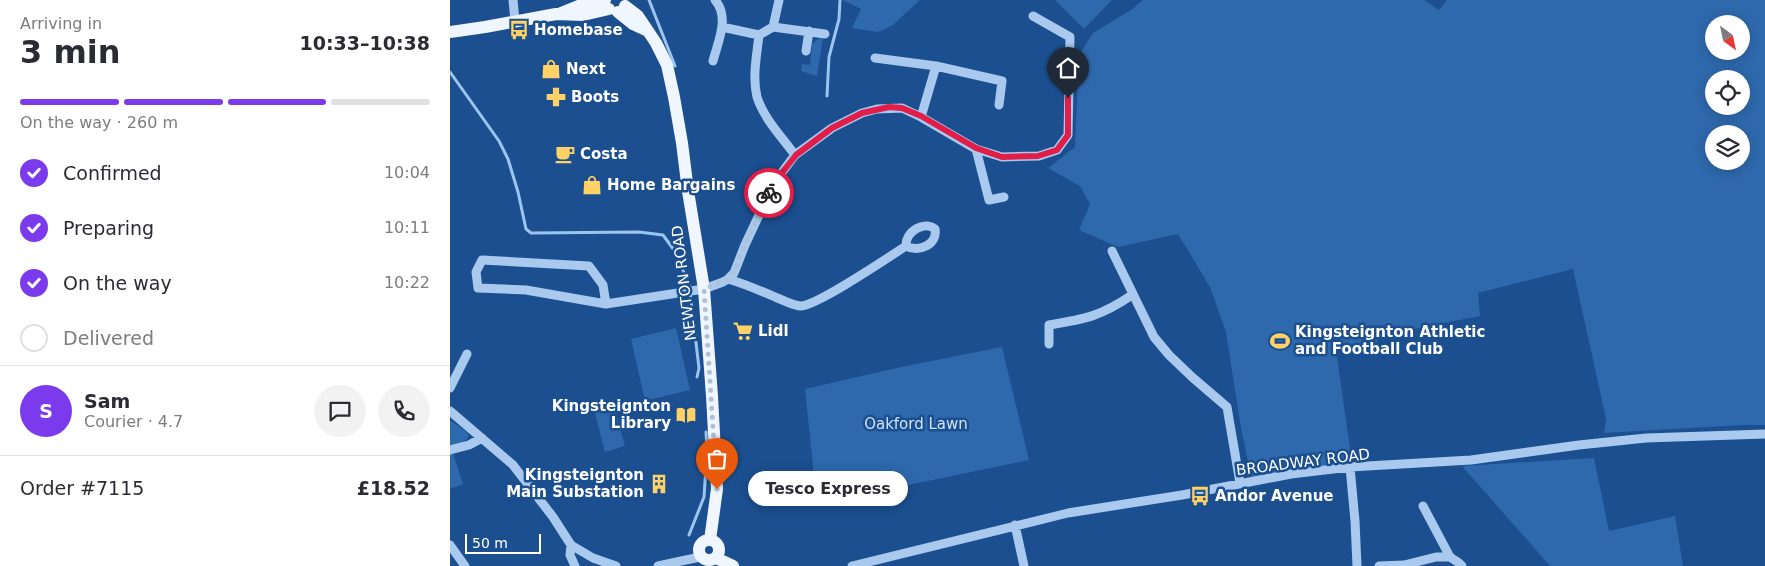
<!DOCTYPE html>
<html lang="en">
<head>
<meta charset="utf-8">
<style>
  body { margin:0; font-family:"DejaVu Sans",sans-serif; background:#f2f2f3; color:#2b2b33; height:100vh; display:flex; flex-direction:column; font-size:19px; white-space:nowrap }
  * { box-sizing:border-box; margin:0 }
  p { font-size:16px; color:#7c7c81 }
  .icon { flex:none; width:28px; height:28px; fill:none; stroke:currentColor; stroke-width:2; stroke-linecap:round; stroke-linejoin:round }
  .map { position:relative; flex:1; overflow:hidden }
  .side { display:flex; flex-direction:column; background:#fff; width:450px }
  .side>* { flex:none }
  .needle { width:32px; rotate:147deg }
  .buttons { position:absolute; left:1255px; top:15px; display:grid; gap:10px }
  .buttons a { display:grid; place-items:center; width:45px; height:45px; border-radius:50%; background:#fff; box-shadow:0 2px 12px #0003; font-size:25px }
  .scale { position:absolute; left:15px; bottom:12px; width:76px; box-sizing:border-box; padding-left:5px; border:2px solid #fff; border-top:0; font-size:14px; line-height:18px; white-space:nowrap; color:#fff; -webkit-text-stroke:4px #1b4f8f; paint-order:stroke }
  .pin { position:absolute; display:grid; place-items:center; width:42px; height:42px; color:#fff; margin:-51px -21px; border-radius:50% 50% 50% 0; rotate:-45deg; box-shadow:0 0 5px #0007 }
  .pin .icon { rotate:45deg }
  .courier { position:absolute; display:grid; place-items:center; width:50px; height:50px; margin:-25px; border:4px solid #e11d48; border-radius:50%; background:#fff; color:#222; box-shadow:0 1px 6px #0007 }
  .bubble { position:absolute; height:35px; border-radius:18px; background:#fff; box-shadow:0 2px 12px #0003; font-size:16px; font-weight:700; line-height:35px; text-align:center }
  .headline em { font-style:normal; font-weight:700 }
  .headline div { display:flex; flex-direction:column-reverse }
  .headline { display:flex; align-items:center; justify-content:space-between; height:85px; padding:0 20px }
  h1 { font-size:32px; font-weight:700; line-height:38px }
  .bar { display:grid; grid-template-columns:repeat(4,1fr); gap:8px 5px; align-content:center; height:60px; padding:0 20px }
  .bar i { height:6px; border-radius:4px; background:#e1e1e2 }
  .bar .active { background:#7c3aed }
  .bar p { grid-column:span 4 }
  .line { display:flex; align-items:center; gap:12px; padding:0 20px; border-top:1px solid #e1e1e2 }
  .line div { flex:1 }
  .round { display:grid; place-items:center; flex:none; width:52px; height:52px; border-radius:26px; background:#f2f2f3 }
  ol { padding:0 20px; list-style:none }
  li { display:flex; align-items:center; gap:15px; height:55px }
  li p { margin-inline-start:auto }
  li .icon { padding:5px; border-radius:50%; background:#7c3aed; color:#fff; stroke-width:4 }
  li:last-child { color:#7c7c81 }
  li i { width:28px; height:28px; border:2px solid #e1e1e2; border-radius:50% }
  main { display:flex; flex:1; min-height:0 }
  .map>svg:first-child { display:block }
  .green { fill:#2e69ad; fill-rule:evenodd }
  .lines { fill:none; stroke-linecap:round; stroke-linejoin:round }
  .stream { stroke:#9cc4f0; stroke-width:3 }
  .minor { stroke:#a9c9ee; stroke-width:9 }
  .major { stroke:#f0f6ff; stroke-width:12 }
  .done { stroke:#afc1d8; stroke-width:5; stroke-dasharray:0 9 }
  .route { stroke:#e11d48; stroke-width:6 }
  .labels { text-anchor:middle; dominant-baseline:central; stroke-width:5; stroke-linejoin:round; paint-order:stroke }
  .poi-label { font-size:15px; font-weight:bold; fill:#fff; stroke:#1b4f8f; text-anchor:start }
  .street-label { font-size:15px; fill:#fff; stroke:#1b4f8f }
  .park-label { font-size:15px; fill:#cfe3fa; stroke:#1b4f8f }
</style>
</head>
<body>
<main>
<section class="side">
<div class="headline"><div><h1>3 min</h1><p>Arriving in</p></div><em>10:33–10:38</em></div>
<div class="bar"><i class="active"></i><i class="active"></i><i class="active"></i><i></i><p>On the way · 260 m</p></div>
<ol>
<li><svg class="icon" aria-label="check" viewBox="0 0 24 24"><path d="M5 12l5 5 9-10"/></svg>Confirmed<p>10:04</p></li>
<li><svg class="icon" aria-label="check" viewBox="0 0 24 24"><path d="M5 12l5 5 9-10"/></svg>Preparing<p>10:11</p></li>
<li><svg class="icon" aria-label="check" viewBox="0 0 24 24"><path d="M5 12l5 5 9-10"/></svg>On the way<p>10:22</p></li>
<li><i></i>Delivered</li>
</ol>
<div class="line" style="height:90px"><b class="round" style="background:#7c3aed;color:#fff">S</b><div><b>Sam</b><p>Courier · 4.7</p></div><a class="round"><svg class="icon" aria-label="chat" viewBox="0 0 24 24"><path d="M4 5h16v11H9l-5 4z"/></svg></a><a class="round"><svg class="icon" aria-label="phone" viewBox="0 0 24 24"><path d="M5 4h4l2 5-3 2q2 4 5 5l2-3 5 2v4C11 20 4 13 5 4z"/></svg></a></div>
<div class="line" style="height:65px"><div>Order #7115</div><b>£18.52</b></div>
</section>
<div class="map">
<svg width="1315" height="566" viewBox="0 0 1315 566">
  <rect width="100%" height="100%" fill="#1b4f8f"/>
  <path class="green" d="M393 0H470L443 25 428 32 402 28 411 9Z
    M605 0H662L634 29Z
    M693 0H974L989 10 997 0H1315V425H1293L1154 433 1156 419 1123 269 1028 293 1030 316 928 336 926 347 886 350 902 462 801 477 790 422 776 332 760 287 728 234 668 247 629 230 640 204 630 186 598 168 625 147 629 55 643 33 681 10ZM1264 24H1291V51H1264ZM1264 79H1291V106H1264ZM1264 134H1291V161H1264Z
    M373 38 367 76 351 71 352 64 360 65 362 44 368 39Z
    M226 328 240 390 195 401 181 339Z
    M552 347 579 460 367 504 355 389 451 367Z
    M163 401 175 446 155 452 143 406Z
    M0 421C7 424 14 429 19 435 17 443 8 444 0 446Z
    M3 453 13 484 0 489V454Z
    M1144 458 1159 531 1225 516 1233 566H1100L1012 466Z"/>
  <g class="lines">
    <path class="stream" d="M199 0 225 66
      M0 72 49 141 58 159 68 192 76 229 81 233 189 232 213 235 224 250 239 284 249 368 247 377
      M377 96 379 57 389 19 390 0
      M239 535 254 497 257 451 256 432"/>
    <path class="minor" d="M63 0 65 21
      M272 27 309 35 323 27 375 34
      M323 27 329 0
      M309 35C307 54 302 77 307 97 314 119 332 137 345 155
      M356 51 359 31
      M425 58 486 66 552 81 549 105
      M263 61C268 42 280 17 265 0
      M471 117 486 66
      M526 149 539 200 554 197
      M662 251 704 337 719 355 742 377 777 407 790 483
      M278 279C295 284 309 290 325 297 333 300 341 305 350 306 365 307 439 257 456 246 455 232 474 220 485 229 488 244 469 253 456 246
      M156 304 153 285 139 266 32 260 26 272 28 288 76 290 156 304 254 289 273 282 278 279 284 273 295 245 324 183 345 155 382 128 412 113 427 109 452 108 471 117 526 149 552 157 589 156 607 150 618 135 620 37 583 16
      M599 344V325C636 319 651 316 682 295
      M0 388 17 354
      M0 411 63 465 103 517 121 545 143 558 166 566
      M0 450 19 445 32 438
      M900 467 905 521 907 566
      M973 506 1000 557 1009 563 1012 566
      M565 525 574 566
      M0 545 15 566
      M121 545 120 555 125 566
      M208 566 250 557
      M402 566 618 513 732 495 841 474 900 467 1021 460 1129 445 1196 438 1315 434
      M929 566 954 565 986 557H1000"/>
    <path class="major" d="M175 6 188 16 206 43 217 65 224 97 232 143 238 191 254 289 262 396 267 489 260 540
      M168 12 183 24 196 30
      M111 13 141 1 155 0
      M0 32 35 27 106 14 133 15 159 9
      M249 550a10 10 0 1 1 20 0a10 10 0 1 1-20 0Z
      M266 558 283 566"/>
  </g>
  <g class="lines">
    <path class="done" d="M267 489 254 289 278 279 284 272 295 245 319 193"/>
    <path class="route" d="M319 193 324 183 346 155 382 128 412 113 439 107 452 108 471 116 526 148 552 157 588 156 607 150 618 135V98"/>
  </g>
  <defs>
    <symbol id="bus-bare" viewBox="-9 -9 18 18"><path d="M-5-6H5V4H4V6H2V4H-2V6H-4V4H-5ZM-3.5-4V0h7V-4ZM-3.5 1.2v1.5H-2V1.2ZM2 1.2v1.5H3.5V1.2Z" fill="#ffd166" stroke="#1b4f8f" stroke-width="2.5" paint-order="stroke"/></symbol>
    <symbol id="shop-bare" viewBox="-9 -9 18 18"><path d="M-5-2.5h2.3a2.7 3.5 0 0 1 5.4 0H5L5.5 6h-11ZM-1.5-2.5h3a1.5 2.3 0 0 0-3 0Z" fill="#ffd166" stroke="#1b4f8f" stroke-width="2.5" paint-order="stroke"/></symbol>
    <symbol id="pharmacy-bare" viewBox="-9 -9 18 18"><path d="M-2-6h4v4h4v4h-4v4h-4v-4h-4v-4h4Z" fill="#ffd166" stroke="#1b4f8f" stroke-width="2.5" paint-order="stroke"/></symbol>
    <symbol id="cafe-bare" viewBox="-9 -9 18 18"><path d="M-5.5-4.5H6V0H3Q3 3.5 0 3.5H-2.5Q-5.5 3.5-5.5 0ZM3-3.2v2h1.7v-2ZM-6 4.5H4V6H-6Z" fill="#ffd166" stroke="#1b4f8f" stroke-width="2.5" paint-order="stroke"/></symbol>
    <symbol id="supermarket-bare" viewBox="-9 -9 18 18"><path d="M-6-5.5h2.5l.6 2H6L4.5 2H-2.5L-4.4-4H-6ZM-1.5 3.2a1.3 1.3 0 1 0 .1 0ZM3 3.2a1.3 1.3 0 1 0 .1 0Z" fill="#ffd166" stroke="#1b4f8f" stroke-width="2.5" paint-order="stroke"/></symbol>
    <symbol id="stadium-bare" viewBox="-9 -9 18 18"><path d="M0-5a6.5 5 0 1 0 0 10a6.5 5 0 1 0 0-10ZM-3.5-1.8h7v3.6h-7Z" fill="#ffd166" stroke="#1b4f8f" stroke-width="2.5" paint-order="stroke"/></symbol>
    <symbol id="library-bare" viewBox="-9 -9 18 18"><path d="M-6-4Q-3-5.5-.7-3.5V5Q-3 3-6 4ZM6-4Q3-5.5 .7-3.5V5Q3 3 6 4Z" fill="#ffd166" stroke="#1b4f8f" stroke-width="2.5" paint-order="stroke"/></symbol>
    <symbol id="building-bare" viewBox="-9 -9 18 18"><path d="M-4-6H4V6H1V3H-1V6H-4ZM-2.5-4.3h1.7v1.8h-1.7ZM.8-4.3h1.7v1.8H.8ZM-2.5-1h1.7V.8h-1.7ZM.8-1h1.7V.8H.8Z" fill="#ffd166" stroke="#1b4f8f" stroke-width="2.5" paint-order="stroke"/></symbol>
  </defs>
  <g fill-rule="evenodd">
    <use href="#bus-bare" x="55" y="16" width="28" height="28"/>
    <use href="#shop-bare" x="87" y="55" width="28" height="28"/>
    <use href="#pharmacy-bare" x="92" y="83" width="28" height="28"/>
    <use href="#cafe-bare" x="101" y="140" width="28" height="28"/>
    <use href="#shop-bare" x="128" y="171" width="28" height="28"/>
    <use href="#supermarket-bare" x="279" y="317" width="28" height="28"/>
    <use href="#stadium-bare" x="816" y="327" width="28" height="28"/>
    <use href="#library-bare" x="222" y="401" width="28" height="28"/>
    <use href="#building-bare" x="195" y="470" width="28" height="28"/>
    <use href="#bus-bare" x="736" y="482" width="28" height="28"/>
  </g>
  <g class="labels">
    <g class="poi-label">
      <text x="84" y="30">Homebase</text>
      <text x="116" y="69">Next</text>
      <text x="121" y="97">Boots</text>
      <text x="130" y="154">Costa</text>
      <text x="157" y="185">Home Bargains</text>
      <text x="308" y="331">Lidl</text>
      <text x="845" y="332">Kingsteignton Athletic<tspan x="845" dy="17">and Football Club</tspan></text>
      <text x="221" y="406" text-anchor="end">Kingsteignton<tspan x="221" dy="17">Library</tspan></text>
      <text x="194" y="475" text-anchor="end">Kingsteignton<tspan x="194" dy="17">Main Substation</tspan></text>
      <text x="765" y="496">Andor Avenue</text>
    </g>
    <g class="street-label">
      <text transform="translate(234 283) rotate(-97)">NEWTON ROAD</text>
      <text transform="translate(853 462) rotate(-7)">BROADWAY ROAD</text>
    </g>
    <g class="park-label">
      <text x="466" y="424">Oakford Lawn</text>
    </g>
  </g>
</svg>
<div class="buttons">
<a><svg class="needle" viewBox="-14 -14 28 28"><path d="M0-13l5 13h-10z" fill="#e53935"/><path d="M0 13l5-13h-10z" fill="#7c7c81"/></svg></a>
<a><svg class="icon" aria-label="locate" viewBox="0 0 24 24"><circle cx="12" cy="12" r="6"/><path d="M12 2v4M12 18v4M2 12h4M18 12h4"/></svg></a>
<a><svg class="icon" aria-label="layers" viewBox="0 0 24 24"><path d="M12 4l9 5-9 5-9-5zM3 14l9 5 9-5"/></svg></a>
</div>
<div class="scale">50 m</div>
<div class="pin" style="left:267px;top:489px;background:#ea580c"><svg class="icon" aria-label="bag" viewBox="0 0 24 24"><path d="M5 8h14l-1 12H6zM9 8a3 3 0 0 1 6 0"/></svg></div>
<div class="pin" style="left:618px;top:98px;background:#1f2937"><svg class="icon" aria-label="home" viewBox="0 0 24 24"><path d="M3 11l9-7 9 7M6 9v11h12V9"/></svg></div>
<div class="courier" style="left:319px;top:193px"><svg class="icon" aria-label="bike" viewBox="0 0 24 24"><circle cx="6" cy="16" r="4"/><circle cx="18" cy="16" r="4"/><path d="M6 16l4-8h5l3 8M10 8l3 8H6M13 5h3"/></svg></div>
<div class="bubble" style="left:298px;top:471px;width:160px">Tesco Express</div>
</div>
</main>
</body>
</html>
